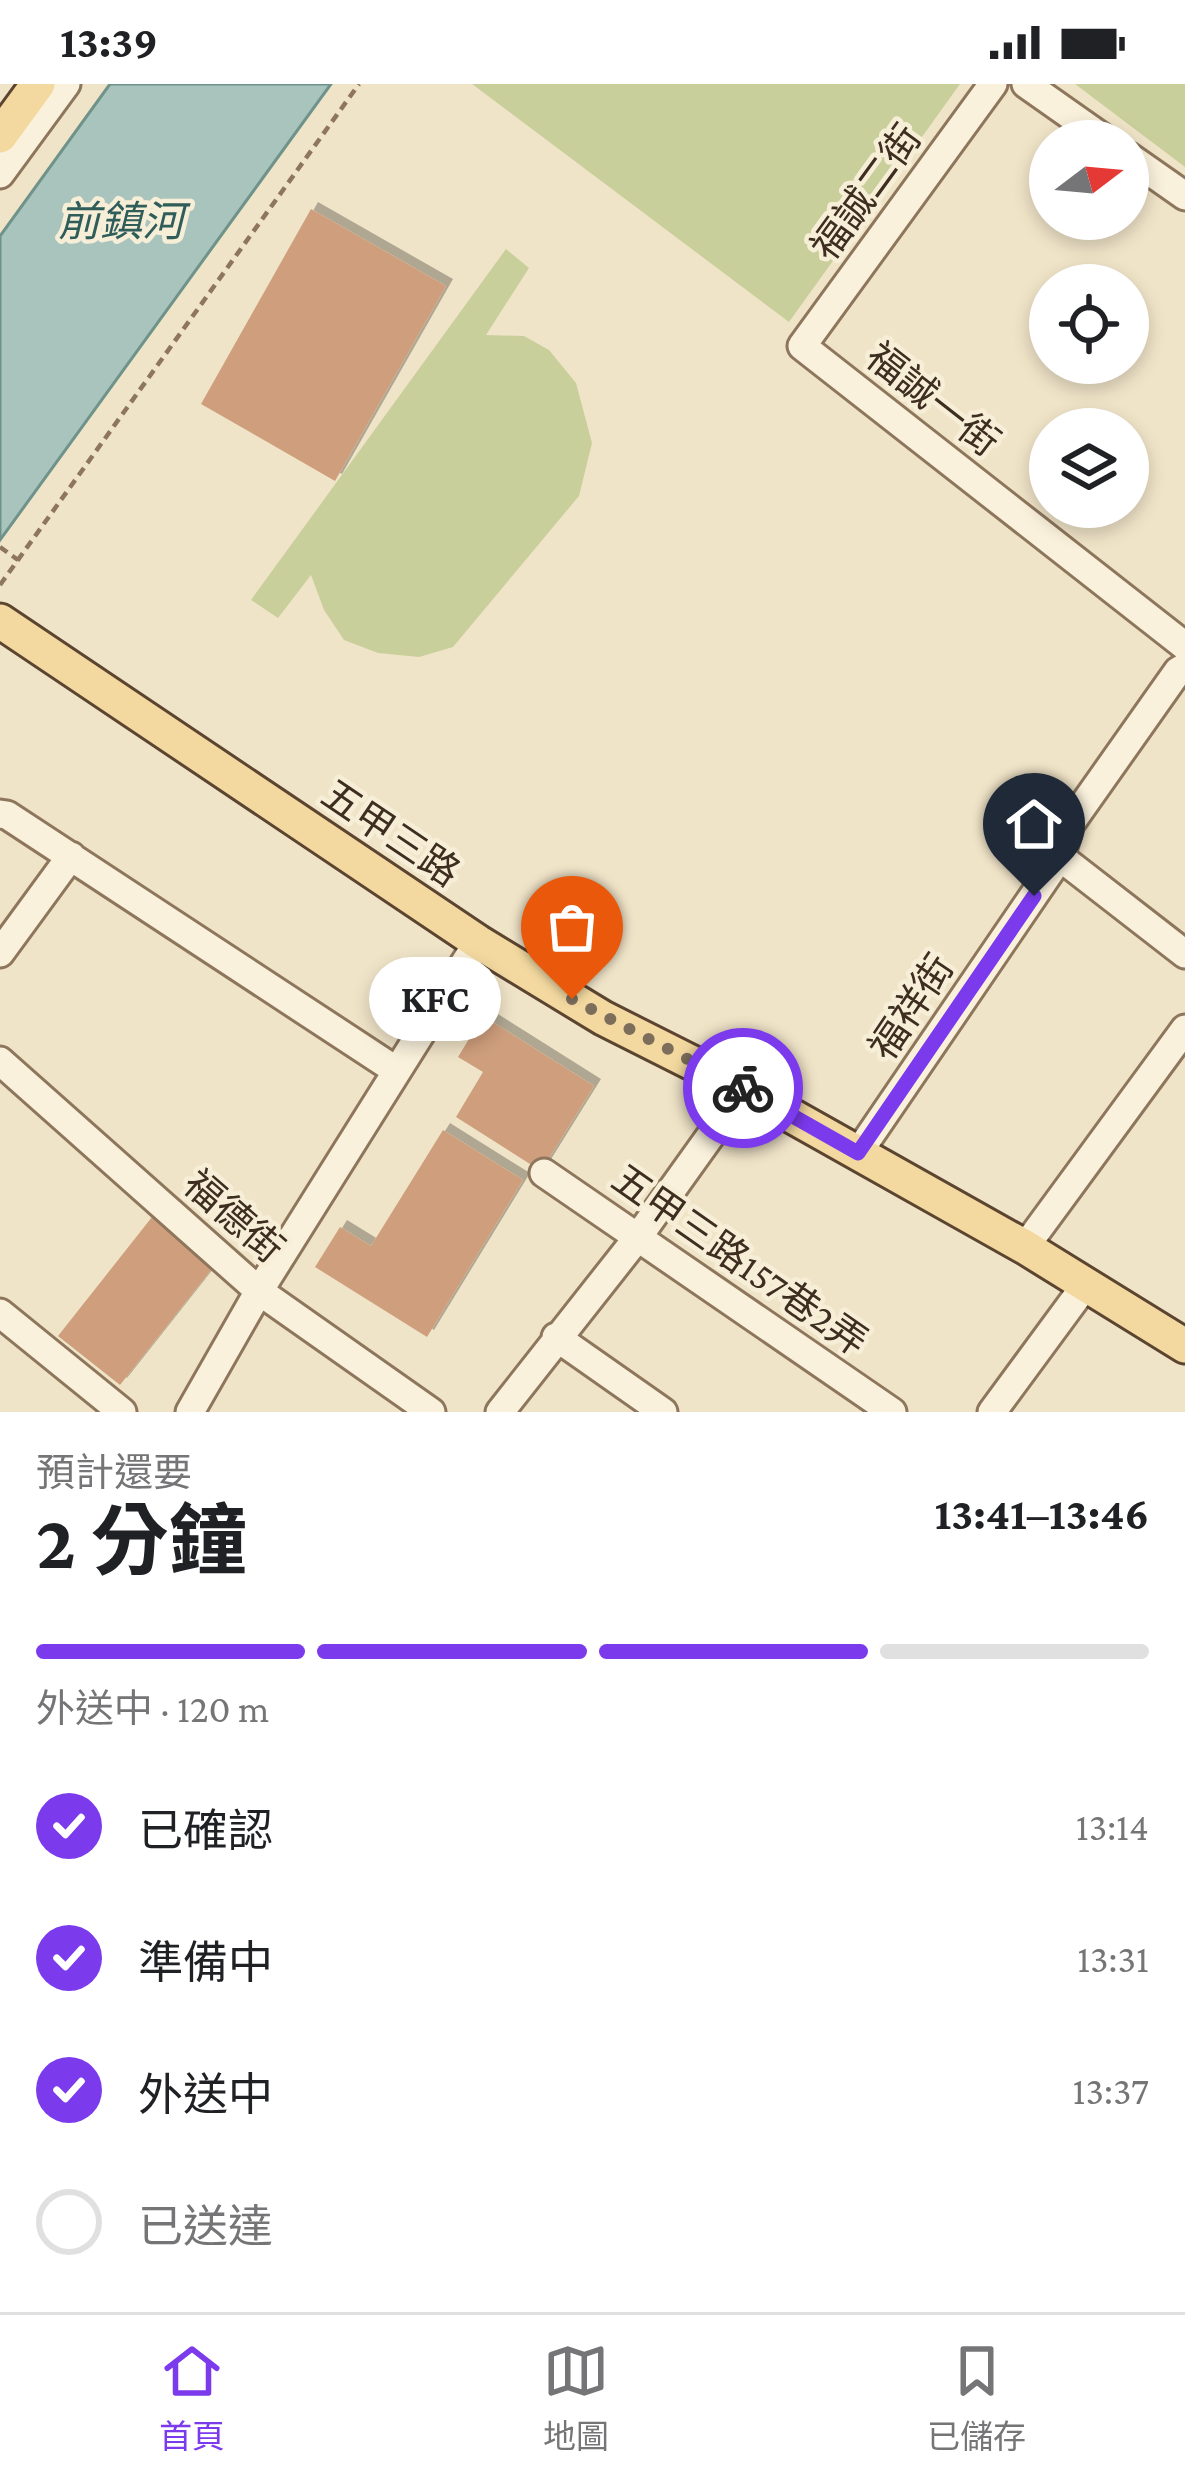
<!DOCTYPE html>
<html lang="zh-TW">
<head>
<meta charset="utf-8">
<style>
  body { margin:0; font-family:"Crimson Pro","Noto Sans TC",serif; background:#f2f2f2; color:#202124; height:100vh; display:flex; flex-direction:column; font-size:45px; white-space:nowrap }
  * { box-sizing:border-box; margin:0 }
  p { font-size:39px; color:#757577 }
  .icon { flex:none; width:66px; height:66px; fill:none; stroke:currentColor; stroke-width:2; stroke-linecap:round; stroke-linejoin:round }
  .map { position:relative; height:1328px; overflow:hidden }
  .sheet { display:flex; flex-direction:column; background:#fff; flex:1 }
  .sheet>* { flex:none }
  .needle { width:78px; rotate:74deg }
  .tools { position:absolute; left:1029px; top:36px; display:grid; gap:24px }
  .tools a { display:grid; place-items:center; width:120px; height:120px; border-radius:50%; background:#fff; box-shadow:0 6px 18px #0003; font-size:60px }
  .pin { position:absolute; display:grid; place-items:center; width:102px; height:102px; color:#fff; margin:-123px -51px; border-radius:50% 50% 50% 0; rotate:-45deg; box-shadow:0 0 12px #0007 }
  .pin .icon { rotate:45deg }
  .courier { position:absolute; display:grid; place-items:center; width:120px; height:120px; margin:-60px; border:9px solid #7c3aed; border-radius:50%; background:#fff; color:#222; box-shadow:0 3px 15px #0007 }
  .bubble { position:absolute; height:84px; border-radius:42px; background:#fff; box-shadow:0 6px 18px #0003; font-size:39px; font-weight:700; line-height:84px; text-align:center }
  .summary em { font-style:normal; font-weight:700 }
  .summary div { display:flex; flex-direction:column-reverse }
  .summary { display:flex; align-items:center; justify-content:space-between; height:204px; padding:0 36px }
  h1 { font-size:78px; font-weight:700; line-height:90px }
  .bar { display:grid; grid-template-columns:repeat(4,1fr); gap:18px 12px; align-content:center; height:144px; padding:0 36px }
  .bar i { height:15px; border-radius:9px; background:#e0e0e0 }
  .bar .current { background:#7c3aed }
  .bar p { grid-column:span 4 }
  ol { padding:0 36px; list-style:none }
  li { display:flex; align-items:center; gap:36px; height:132px }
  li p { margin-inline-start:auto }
  li .icon { padding:12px; border-radius:50%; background:#7c3aed; color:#fff; stroke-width:4 }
  li:last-child { color:#757577 }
  li i { width:66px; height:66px; border:6px solid #e0e0e0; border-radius:50% }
  .status { display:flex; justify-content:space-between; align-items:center; height:84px; padding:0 60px; background:#fff; direction:ltr }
  .status svg { height:33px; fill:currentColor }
  .tab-bar { display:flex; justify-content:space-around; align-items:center; height:168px; border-top:3px solid #e0e0e0; background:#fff; font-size:33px; color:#757577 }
  .tab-bar a { display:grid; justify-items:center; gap:6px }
  .tab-bar .current { color:#7c3aed }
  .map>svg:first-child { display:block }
  .green { fill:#c9cf9b }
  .water { fill:#a9c4bc; stroke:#6f938a; stroke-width:3 }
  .building { fill:#cf9f7d; filter:url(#shadow) }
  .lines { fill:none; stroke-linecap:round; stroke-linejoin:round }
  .minor-casing { stroke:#8d765c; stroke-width:33 }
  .major-casing { stroke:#5b4430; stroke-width:39 }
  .path { stroke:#8d765c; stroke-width:4.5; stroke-dasharray:9 6; stroke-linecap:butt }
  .minor { stroke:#faf1dc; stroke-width:27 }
  .major { stroke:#f3d9a0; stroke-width:33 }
  .done { stroke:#7c6e5b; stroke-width:12; stroke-dasharray:0 21.6 }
  .route { stroke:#7c3aed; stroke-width:15 }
  .labels { text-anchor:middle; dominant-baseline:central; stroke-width:9; stroke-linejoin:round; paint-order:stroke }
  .street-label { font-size:39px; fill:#3d2e20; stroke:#f7eed8 }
  .water-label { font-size:42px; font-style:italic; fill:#2f5d5a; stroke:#f7eed8 }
</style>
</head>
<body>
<div class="status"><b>13:39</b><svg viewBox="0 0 49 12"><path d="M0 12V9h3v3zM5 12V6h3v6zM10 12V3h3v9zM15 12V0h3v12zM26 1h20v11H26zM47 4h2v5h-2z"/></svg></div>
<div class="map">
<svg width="1185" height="1328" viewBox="0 0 1185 1328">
  <defs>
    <filter id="shadow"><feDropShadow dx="7" dy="-7" stdDeviation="0" flood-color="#0004"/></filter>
  </defs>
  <rect width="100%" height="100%" fill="#f0e4c8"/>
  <path class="green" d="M472 0H960L789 238Z
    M1075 0H1185V83Z
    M506 165 529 184 486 251 524 252 549 266 576 299 592 359 579 412 453 563 419 573 378 569 344 556 324 526 311 491 278 534 251 516Z"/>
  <path class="water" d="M110 0H331L0 456V152Z"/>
  <path class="building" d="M311 125 446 202 335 397 201 320Z
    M483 932 594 1002 541 1087 456 1033 483 988 458 973Z
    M443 1046 523 1096 427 1253 315 1183 340 1143 371 1162Z
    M152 1133 214 1182 120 1301 58 1252Z"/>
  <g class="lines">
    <defs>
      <path id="minor" d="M993 0 802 262 1185 562
        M1026 0 1107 57
        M1128 72 1185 112
        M0 90 66 0
        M0 730 7 731 397 987
        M1060 773 1070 740 1178 587 1185 583
        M0 869 71 772
        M0 977 259 1207 431 1328
        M858 1069 1060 773 1185 870
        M544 1089 892 1328
        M1025 1163 1185 945
        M0 1229 122 1328
        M556 1253 663 1328
        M190 1328 259 1207 478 858
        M500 1328 638 1153 744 1005
        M992 1328 1087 1199"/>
      <path id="major" d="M0 52 38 0
        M0 537 478 858 603 934 744 1005 1025 1163 1185 1262"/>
    </defs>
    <use href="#minor" class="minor-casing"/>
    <use href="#major" class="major-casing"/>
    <path class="path" d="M0 463 18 476
      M0 501 359 0"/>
    <use href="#minor" class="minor"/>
    <use href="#major" class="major"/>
  </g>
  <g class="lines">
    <path class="done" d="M572 915 743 1004"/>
    <path class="route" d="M743 1004 858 1069 1034 812"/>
  </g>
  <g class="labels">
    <g class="street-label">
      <text transform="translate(866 108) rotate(-54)">福誠二街</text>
      <text transform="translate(933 315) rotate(38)">福誠一街</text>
      <text transform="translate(391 749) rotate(34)">五甲三路</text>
      <text transform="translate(911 923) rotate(-56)">福祥街</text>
      <text transform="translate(234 1132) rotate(41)">福德街</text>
      <text transform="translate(740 1176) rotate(35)">五甲三路157巷2弄</text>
    </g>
    <g class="water-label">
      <text x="121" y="137">前鎮河</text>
    </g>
  </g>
</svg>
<div class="tools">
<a><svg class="needle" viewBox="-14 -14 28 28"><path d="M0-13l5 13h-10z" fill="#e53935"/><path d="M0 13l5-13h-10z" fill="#757577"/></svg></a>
<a><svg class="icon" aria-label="locate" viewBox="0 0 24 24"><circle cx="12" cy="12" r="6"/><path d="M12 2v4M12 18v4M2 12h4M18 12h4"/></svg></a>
<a><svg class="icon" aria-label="layers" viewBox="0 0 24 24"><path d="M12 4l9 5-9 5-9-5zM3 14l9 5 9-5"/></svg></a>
</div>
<div class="pin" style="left:572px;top:915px;background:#ea580c"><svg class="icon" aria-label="bag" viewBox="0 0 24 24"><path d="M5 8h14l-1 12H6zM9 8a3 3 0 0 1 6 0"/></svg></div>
<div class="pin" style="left:1034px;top:812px;background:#1f2937"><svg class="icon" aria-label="home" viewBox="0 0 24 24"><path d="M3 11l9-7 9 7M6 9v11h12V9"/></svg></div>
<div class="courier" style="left:743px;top:1004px"><svg class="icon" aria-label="bike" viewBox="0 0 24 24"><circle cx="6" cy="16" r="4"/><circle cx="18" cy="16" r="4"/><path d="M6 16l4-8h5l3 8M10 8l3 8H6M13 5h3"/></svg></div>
<div class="bubble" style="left:369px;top:873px;width:132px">KFC</div>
</div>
<section class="sheet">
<div class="summary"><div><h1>2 分鐘</h1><p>預計還要</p></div><em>13:41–13:46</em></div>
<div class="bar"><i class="current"></i><i class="current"></i><i class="current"></i><i></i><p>外送中 · 120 m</p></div>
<ol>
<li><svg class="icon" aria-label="check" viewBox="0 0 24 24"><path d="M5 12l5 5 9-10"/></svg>已確認<p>13:14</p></li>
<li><svg class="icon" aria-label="check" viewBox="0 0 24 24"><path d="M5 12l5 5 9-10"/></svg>準備中<p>13:31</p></li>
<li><svg class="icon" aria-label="check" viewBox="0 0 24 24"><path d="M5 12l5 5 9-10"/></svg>外送中<p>13:37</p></li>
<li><i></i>已送達</li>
</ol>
</section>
<nav class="tab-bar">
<a class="current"><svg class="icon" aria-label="home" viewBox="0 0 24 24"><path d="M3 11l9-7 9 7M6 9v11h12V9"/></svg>首頁</a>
<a><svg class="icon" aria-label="map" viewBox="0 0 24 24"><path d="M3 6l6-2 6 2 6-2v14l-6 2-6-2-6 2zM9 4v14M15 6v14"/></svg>地圖</a>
<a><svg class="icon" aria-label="saved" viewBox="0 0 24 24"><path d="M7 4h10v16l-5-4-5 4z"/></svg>已儲存</a>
</nav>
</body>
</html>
